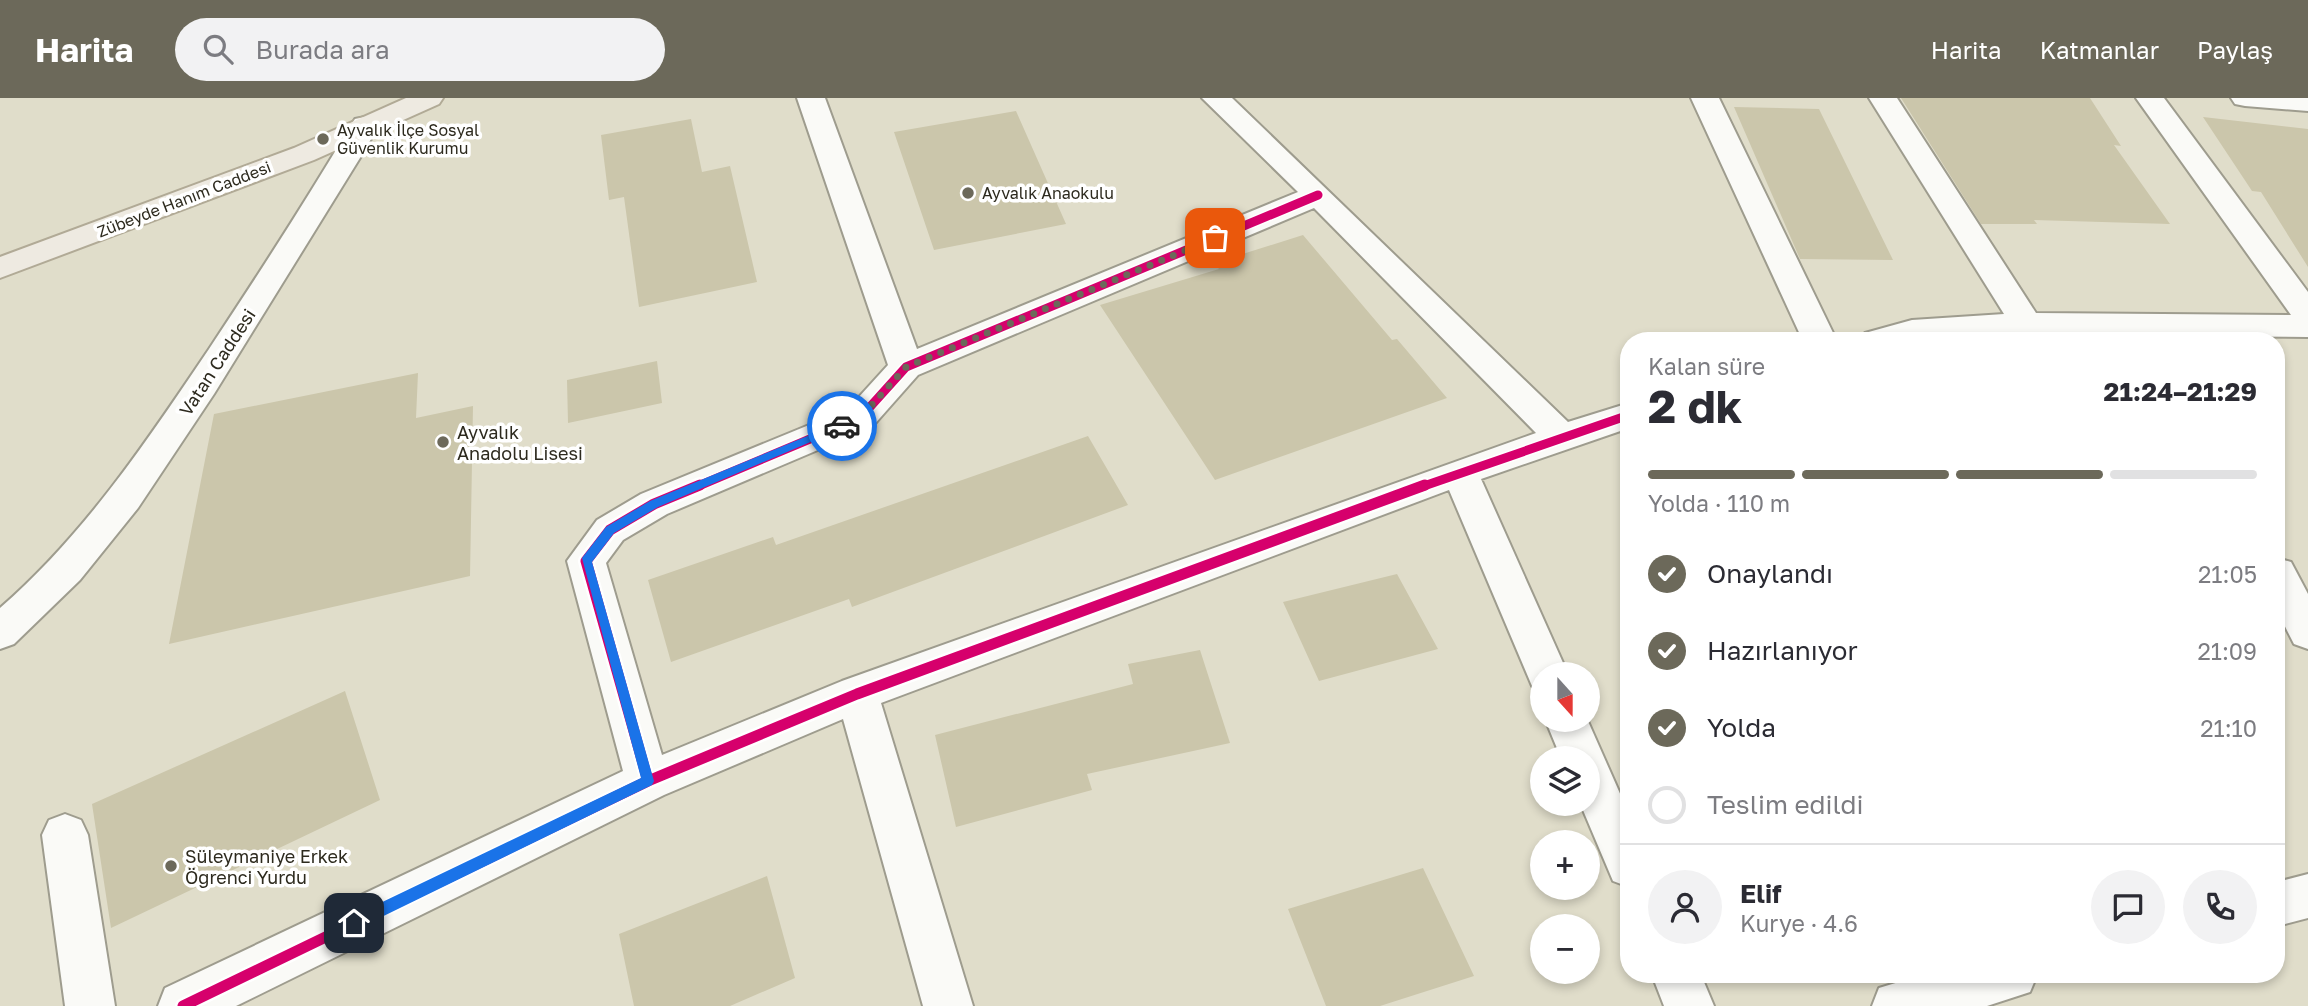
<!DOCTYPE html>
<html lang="tr">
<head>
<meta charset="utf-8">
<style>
  body { margin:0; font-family:"Golos Text",sans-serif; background:#f2f2f3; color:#2b2b33; height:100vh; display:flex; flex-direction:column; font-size:26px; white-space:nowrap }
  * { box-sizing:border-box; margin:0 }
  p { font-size:23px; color:#7c7c81 }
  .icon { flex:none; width:38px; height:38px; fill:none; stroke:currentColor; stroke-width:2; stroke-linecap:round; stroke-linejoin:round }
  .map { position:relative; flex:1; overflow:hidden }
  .details { position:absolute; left:1620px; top:234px; width:665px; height:651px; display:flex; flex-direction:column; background:#fff; border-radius:28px; box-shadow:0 4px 10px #0003 }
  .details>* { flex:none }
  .needle { width:46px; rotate:159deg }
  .tools { position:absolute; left:1530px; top:564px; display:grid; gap:14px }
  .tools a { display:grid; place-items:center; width:70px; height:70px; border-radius:50%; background:#fff; box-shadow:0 4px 10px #0003; font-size:35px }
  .pin { position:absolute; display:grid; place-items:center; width:60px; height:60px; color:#fff; margin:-30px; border-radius:14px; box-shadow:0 4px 10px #0006 }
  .courier { position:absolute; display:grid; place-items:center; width:70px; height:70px; margin:-35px; border:5px solid #1a73e8; border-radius:50%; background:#fff; color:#222; box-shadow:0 2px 9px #0007 }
  .headline em { font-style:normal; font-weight:700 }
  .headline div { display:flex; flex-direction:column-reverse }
  .headline { display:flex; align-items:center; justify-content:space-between; height:119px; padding:0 28px }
  h1 { font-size:46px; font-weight:700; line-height:52px }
  .bar { display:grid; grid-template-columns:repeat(4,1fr); gap:10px 7px; align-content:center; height:84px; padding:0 28px }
  .bar i { height:9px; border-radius:5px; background:#e1e1e2 }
  .bar .selected { background:#6c695a }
  .bar p { grid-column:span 4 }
  .line { display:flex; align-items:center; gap:18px; padding:0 28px; border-top:2px solid #e1e1e2 }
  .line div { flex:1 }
  .round { display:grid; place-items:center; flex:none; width:74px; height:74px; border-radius:37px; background:#f2f2f3 }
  ol { padding:0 28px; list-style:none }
  li { display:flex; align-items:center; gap:21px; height:77px }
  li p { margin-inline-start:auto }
  li .icon { padding:7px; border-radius:50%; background:#6c695a; color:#fff; stroke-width:4 }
  li:last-child { color:#7c7c81 }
  li i { width:38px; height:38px; border:4px solid #e1e1e2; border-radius:50% }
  header { display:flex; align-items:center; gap:42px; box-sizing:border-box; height:98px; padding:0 35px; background:#6c695a; color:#fff }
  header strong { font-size:33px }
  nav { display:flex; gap:38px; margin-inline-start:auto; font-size:24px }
  .search { width:490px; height:63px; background:#f2f2f3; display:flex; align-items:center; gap:18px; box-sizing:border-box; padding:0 24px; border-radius:38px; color:#7c7c81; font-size:26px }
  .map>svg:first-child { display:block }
  .building { fill:#cbc6ab }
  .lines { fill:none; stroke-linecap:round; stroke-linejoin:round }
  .minor-casing { stroke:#9e9c8e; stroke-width:4 }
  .major-casing { stroke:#b1aa96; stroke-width:4 }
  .minor { fill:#fafaf7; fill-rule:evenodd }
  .major { fill:#eeeae1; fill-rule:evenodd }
  .cycleway-far1-casing { stroke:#fff; stroke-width:12 }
  .cycleway-casing { stroke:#fff; stroke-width:16 }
  .cycleway-far1 { stroke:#d6006c; stroke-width:9 }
  .cycleway { stroke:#d6006c; stroke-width:11 }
  .route { fill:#1a73e8 }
  .done { stroke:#6c695a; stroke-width:7; stroke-dasharray:0 12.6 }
  .poi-dot { fill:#6c695a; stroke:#fff; stroke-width:2.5 }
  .labels { text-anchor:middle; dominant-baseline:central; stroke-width:7; stroke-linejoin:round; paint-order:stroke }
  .far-poi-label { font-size:16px; fill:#2d2a1e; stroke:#fff; text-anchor:start }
  .far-street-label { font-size:16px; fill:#2d2a1e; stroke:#fff }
  .street-label { font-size:18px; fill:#2d2a1e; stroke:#fff }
  .poi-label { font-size:18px; fill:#2d2a1e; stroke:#fff; text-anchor:start }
</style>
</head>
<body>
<header>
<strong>Harita</strong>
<div class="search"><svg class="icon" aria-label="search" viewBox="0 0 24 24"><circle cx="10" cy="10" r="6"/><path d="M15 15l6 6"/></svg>Burada ara</div>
<nav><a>Harita</a><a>Katmanlar</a><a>Paylaş</a></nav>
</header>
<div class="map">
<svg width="2308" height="908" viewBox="0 0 2308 908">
  <rect width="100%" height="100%" fill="#e0ddca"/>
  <path class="building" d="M1901 0H2090L2121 48 2114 47 2170 126 2034 122 2037 126H1981Z
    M1734 9 1819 11 1893 162 1800 161Z
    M1016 13 1066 126 934 152 894 34Z
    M2203 19 2308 31V169L2261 94 2252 93Z
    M691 21 702 74 730 68 757 184 639 209 624 99 609 102 601 37Z
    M1303 137 1392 242 1397 241 1447 300 1215 382 1100 207 1219 171 1214 165Z
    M657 263 662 305 568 325 567 282Z
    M418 275 416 320 473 308 470 478 169 546 214 316Z
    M1088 338 1128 407 852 509 849 501 671 564 648 482 773 439 776 447Z
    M1397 476 1438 551 1319 583 1283 504Z
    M1200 552 1230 645 1087 676 1092 692 956 729 935 637 1133 586 1128 566Z
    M345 593 380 702 111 830 92 706Z
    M1423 770 1474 878 1380 908H1326L1288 811Z
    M767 778 795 880 730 908H634L619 836Z"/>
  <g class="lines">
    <defs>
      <path id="minor" d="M797 0H825L917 251 1298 94 1202 0H1232L1568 324 1629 305V330L1481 381 1568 576H1542V592L1532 588 1449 392 881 605 973 908H923L843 621 664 697 236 908H158L165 890 623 673 567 463 597 422 641 396 848 311 888 267ZM1314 110 1536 335 842 583 662 657 606 465 623 442 667 416 872 329 918 277Z
        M1691 0H1719L1837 243H1803Z
        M1869 0H1897L2036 215 2291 217 2136 0H2164L2308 194V239L2026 237 1925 243H1860L1865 235 1912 222 2004 216Z
        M2231 0H2308V13L2245 8 2235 6Z
        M365 19 375 21 379 27 363 55 214 296 138 410 80 482 14 546 0 551V510C85 436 147 343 209 251 258 177 306 103 351 27L355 21Z
        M2277 460 2291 464 2308 496V551L2294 546 2277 513Z
        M1545 621H1587L1629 716V789L1613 783 1580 705H1587V660H1561Z
        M65 716 81 722 88 737 115 908H65L42 737 49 722Z
        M2308 776V820L2277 828V784Z
        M1652 877H1701L1714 908H1664Z
        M1922 877H2037L2030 894 1987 908H1872L1879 890Z"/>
      <path id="major" d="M406 0H443L439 6 314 62 0 180V159L294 50Z"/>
    </defs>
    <use href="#minor" class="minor-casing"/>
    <use href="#major" class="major-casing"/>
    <use href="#minor" class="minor"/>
    <use href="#major" class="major"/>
    <defs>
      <path id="cycleway-far1" d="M696 389 860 320 906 269 1318 97
        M1421 389 1629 317"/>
      <path id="cycleway" d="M648 683 586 463 610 432 654 406 700 387
        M183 908 648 683 857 596 1425 387"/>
    </defs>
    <use href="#cycleway-far1" class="cycleway-far1-casing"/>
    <use href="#cycleway" class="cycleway-casing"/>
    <use href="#cycleway-far1" class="cycleway-far1"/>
    <use href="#cycleway" class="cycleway"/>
  </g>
  <path class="route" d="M839 325 848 328 658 409 614 435 592 464 654 683 652 687 359 830H349V820L641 680 582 460 606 429 650 403Z"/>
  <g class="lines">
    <path class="done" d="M842 328 860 320 906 269 1215 140"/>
  </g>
  <g class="poi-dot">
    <circle cx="323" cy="41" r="7"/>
    <circle cx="968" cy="95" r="7"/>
    <circle cx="443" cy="344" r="7"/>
    <circle cx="171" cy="768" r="7"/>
  </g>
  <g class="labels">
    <g class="far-poi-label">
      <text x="337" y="32">Ayvalık İlçe Sosyal<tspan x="337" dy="18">Güvenlik Kurumu</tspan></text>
      <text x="982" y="95">Ayvalık Anaokulu</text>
    </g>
    <g class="far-street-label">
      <text transform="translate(184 101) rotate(-21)">Zübeyde Hanım Caddesi</text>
    </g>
    <g class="street-label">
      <text transform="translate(217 264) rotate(-57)">Vatan Caddesi</text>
    </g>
    <g class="poi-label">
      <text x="457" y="334">Ayvalık<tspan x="457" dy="21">Anadolu Lisesi</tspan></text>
      <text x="185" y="758">Süleymaniye Erkek<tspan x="185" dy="21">Öğrenci Yurdu</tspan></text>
    </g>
  </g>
</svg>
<div class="tools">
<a><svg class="needle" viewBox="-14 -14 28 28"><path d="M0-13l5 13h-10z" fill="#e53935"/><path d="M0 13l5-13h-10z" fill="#7c7c81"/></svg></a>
<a><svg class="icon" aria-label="layers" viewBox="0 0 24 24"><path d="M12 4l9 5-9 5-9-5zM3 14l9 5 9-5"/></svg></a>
<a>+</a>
<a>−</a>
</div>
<div class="pin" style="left:1215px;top:140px;background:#ea580c"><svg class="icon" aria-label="bag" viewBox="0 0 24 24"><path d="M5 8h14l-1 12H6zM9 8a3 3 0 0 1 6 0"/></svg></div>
<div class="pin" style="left:354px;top:825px;background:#1f2937"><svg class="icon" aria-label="home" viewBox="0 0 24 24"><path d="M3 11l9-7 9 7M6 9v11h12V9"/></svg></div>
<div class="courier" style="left:842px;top:328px"><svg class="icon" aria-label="car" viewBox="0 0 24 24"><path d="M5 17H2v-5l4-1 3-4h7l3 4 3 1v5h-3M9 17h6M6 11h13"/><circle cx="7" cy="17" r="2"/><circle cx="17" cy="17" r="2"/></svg></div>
<section class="details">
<div class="headline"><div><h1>2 dk</h1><p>Kalan süre</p></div><em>21:24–21:29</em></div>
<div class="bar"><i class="selected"></i><i class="selected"></i><i class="selected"></i><i></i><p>Yolda · 110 m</p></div>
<ol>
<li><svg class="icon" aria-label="check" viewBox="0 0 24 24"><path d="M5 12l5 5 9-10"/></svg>Onaylandı<p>21:05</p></li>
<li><svg class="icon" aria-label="check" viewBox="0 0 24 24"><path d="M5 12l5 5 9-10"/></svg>Hazırlanıyor<p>21:09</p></li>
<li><svg class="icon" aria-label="check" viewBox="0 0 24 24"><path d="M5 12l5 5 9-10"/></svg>Yolda<p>21:10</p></li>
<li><i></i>Teslim edildi</li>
</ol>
<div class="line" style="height:126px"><a class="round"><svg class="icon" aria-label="person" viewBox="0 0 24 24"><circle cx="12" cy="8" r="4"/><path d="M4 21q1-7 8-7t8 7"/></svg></a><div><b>Elif</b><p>Kurye · 4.6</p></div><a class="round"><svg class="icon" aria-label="chat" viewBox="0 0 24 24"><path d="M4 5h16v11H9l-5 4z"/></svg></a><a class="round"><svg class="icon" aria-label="phone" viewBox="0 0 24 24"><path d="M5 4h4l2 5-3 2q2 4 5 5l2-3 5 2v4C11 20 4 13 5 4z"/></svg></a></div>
</section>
</div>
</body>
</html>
